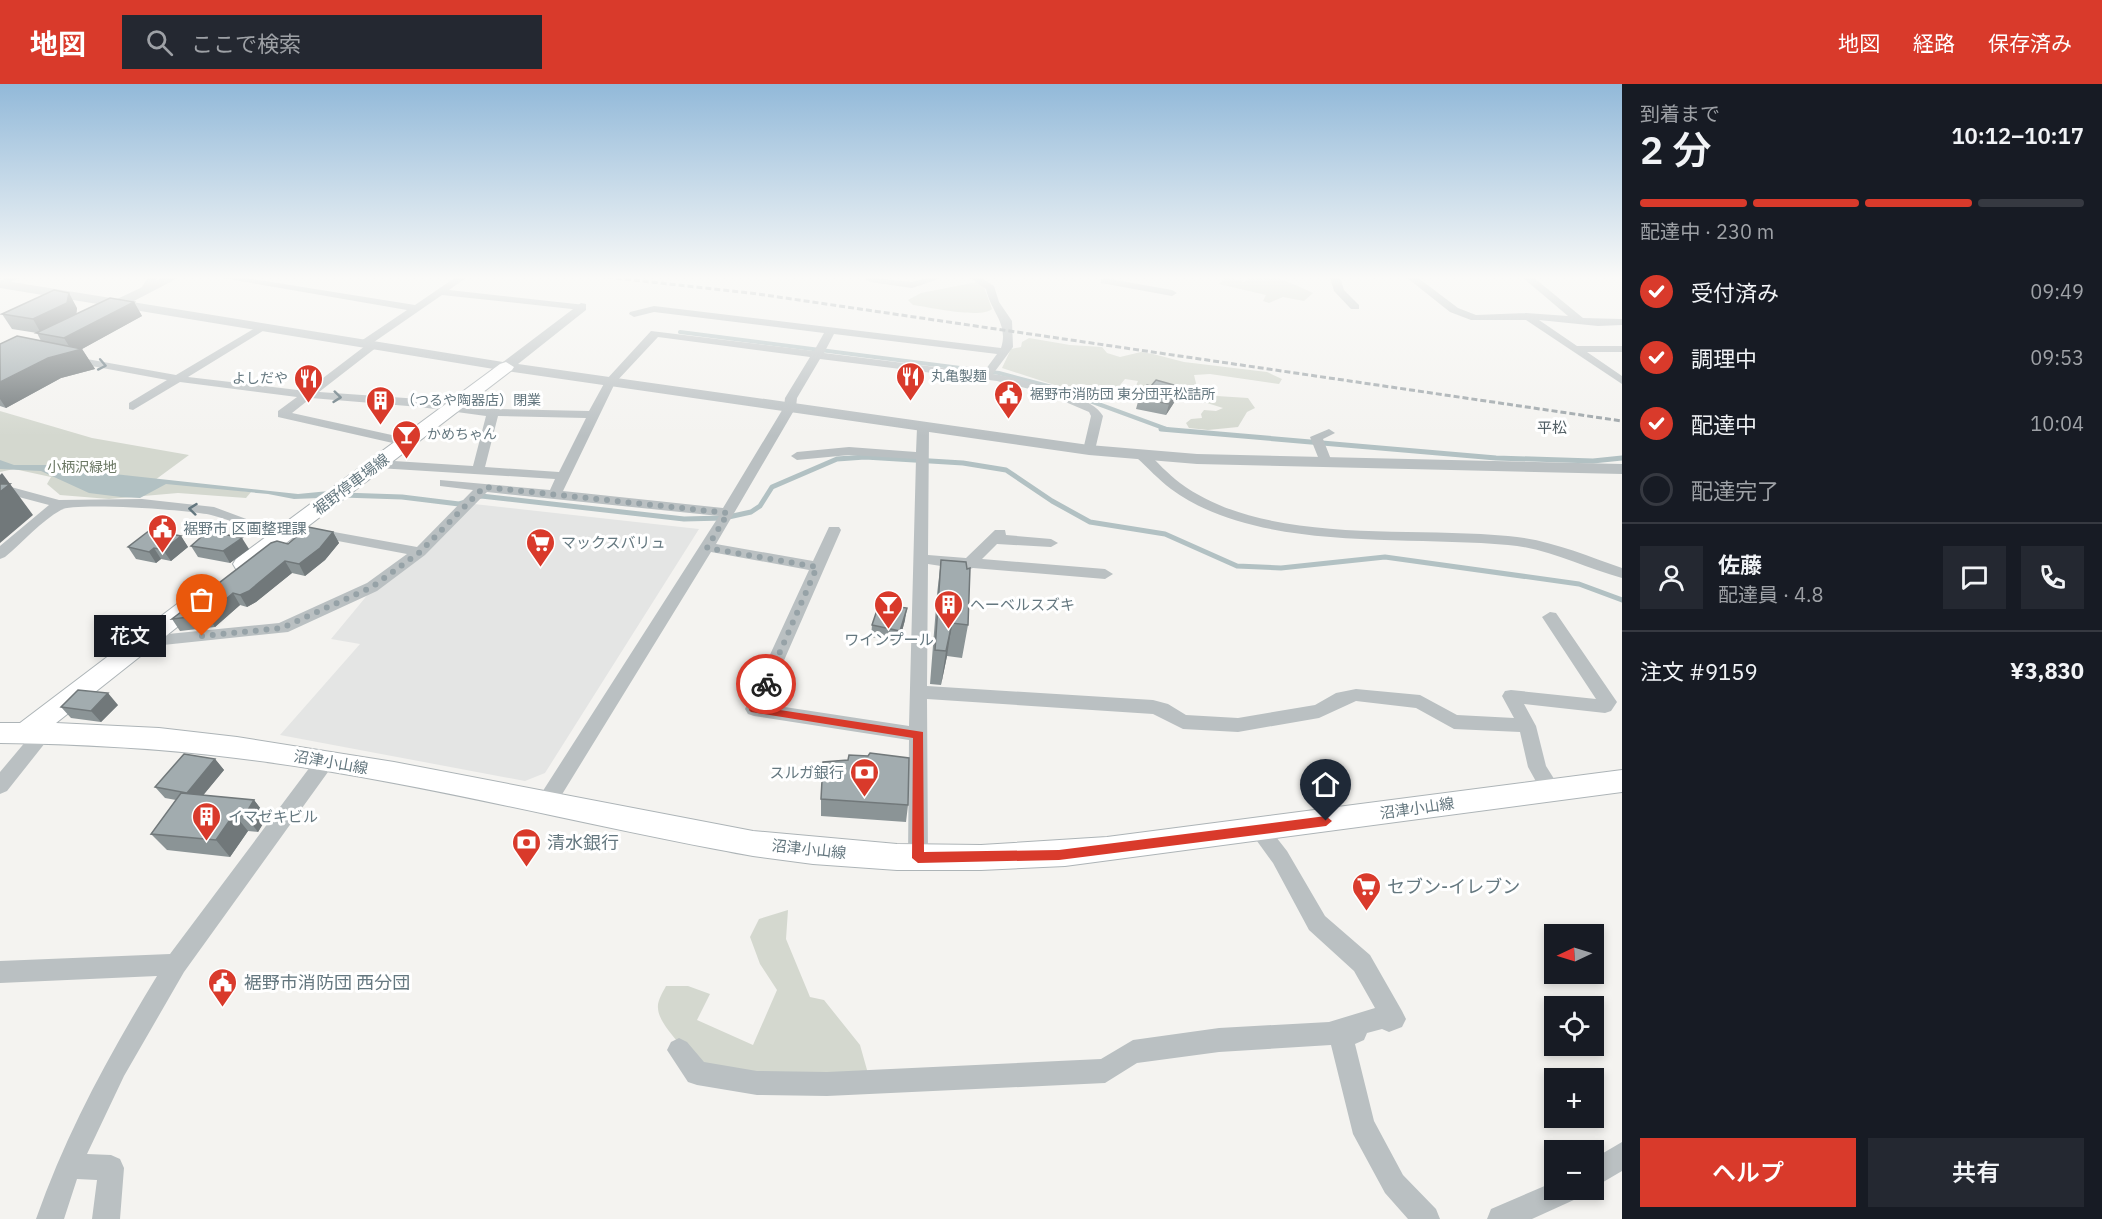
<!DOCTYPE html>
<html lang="ja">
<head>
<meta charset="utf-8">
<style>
  body { margin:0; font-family:"IBM Plex Sans","Noto Sans JP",sans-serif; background:#242831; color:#f1f3f6; height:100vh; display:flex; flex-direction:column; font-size:22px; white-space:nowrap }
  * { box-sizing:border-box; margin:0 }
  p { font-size:20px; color:#9ea1a6 }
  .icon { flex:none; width:33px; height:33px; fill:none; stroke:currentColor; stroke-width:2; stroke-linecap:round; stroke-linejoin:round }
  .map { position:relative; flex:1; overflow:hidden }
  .side { display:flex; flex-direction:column; background:#171b24; width:480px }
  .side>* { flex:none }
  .needle { width:39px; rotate:266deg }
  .buttons { position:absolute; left:1544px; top:840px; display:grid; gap:12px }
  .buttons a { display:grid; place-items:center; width:60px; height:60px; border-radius:0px; background:#171b24; box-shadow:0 3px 9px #0003; font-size:30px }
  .pin { position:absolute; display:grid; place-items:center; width:51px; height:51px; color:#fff; margin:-62px -26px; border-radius:50% 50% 50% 0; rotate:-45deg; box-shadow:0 0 6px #0007 }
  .pin .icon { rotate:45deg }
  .courier { position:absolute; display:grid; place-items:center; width:60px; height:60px; margin:-30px; border:4px solid #d93a2b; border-radius:50%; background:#fff; color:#222; box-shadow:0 2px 8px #0007 }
  .bubble { position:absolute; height:42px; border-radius:0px; background:#171b24; box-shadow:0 3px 9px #0003; font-size:20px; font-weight:600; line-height:42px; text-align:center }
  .summary em { font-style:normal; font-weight:600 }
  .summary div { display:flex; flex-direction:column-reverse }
  .summary { display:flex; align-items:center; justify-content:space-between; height:102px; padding:0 18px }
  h1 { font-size:39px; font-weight:600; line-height:45px }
  .bar { display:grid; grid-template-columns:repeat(4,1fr); gap:9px 6px; align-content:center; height:72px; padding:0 18px }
  .bar i { height:8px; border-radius:4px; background:#363941 }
  .bar .selected { background:#d93a2b }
  .bar p { grid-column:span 4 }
  .line { display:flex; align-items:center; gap:15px; padding:0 18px; border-top:2px solid #363941 }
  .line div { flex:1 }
  .round { display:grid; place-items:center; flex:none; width:63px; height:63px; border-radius:0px; background:#242831 }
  ol { padding:0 18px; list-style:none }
  li { display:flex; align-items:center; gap:18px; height:66px }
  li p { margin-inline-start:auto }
  li .icon { padding:6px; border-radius:50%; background:#d93a2b; color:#fff; stroke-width:4 }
  li:last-child { color:#9ea1a6 }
  li i { width:33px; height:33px; border:3px solid #363941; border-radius:50% }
  .primary-button { display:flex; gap:12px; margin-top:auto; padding:12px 18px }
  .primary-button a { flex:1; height:69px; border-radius:0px; background:#d93a2b; color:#fff; font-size:24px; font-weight:600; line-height:69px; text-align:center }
  .primary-button a+a { background:#242831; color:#f1f3f6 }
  header { display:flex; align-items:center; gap:36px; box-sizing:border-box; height:84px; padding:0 30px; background:#d93a2b; color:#fff }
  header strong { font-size:28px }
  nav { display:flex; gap:33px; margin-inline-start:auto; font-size:21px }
  .search { width:420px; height:54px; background:#242831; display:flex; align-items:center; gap:15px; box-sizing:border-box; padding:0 21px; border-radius:0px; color:#9ea1a6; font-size:22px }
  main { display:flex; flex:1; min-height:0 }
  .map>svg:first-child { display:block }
  .built { fill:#e4e5e4 }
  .green { fill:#d4d8cf }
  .water { fill:#b2c1c3 }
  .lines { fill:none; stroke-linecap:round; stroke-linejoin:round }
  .stream-far1 { stroke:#b2c1c3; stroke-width:4 }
  .stream { stroke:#b2c1c3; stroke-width:5 }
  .secondary-casing { stroke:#adb4b7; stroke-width:2 }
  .minor { fill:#bac0c2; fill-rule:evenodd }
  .tertiary { fill:#bac0c2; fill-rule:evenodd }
  .secondary { fill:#fff; fill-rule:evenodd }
  .rail { stroke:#9ca4a8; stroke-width:3; stroke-dasharray:6 3; stroke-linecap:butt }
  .wall { fill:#8b9496 }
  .shaded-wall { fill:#71787a }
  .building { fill:#a2acaf; stroke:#71787a; stroke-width:1.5 }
  .oneway { stroke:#64777f }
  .route { fill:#d93a2b }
  .done { stroke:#96a2a7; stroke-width:6; stroke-dasharray:0 10.8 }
  .labels { text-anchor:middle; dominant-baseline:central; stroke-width:6; stroke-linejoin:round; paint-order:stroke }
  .far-poi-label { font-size:14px; fill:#64777f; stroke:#fff; text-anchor:start }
  .far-park-label { font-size:14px; fill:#6a7763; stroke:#fff }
  .far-quarter-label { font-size:15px; fill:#525f65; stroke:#fff }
  .street-label { font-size:15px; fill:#64777f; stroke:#fff }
  .poi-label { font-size:15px; fill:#64777f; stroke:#fff; text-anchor:start }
  .near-poi-label { font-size:18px; fill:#64777f; stroke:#fff; text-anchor:start }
</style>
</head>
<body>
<header>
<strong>地図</strong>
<div class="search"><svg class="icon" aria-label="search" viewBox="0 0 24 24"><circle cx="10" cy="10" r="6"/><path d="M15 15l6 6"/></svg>ここで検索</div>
<nav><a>地図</a><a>経路</a><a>保存済み</a></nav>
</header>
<main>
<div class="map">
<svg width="1622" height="1135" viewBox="0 0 1622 1135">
  <rect width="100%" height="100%" fill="#f4f3f0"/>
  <path class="built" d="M474 420 699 445 545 689 525 697 280 651 360 560 331 555 374 503Z"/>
  <path class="green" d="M1227 193 1244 198C1265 184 1293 200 1313 209L1304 217 1283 213 1269 219 1263 217 1266 211 1219 200Z
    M977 198 984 203 992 225C981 235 929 223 913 221L908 216 921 209Z
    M1029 254 1070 261 1102 263 1107 269 1120 273 1141 268 1153 270 1184 278 1267 288 1282 295 1279 300 1210 290 1194 291 1197 303 1217 312 1248 314 1255 324 1247 328 1238 343 1208 346 1189 344 1186 339 1191 335 1202 334 1201 330 1204 326 1216 327 1223 324 1191 314V309L1135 304 1138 297 1125 295 1108 316 1097 310 1079 309 1002 284 1011 265 1021 263 1022 258Z
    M0 327 92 354 189 371 155 396 251 408 246 414 178 409 109 415 60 411 47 400 51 393 14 385 0 388Z
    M788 826 786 855 810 913 824 916 860 961 869 993 706 987C693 973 658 942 658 924 657 917 663 908 666 902H688L710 910 697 936 753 961 777 906 760 880 750 853 759 835Z"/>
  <path class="water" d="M0 376 14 381H66L105 389 298 410 329 407 320 414 294 415 268 410 166 400 140 414 121 413 89 409 41 387 0 385Z"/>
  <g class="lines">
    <path class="stream-far1" d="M680 248 999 289 1052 303 1169 346"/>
    <path class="stream" d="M1161 345 1496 374 1593 377 1622 374
      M342 411 402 413 459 420 466 418
      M475 414 481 412 684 435 724 434 751 428 760 422 772 403 837 375 865 373 963 379 1006 386 1052 417 1090 438 1165 450 1237 482 1281 484 1385 473 1579 500 1622 516"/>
    <defs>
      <path id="secondary" d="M506 278 514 283 512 286 252 485H236L233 480 236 475 500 280Z
        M197 508 205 511 208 516 205 521 56 639 159 644 237 653 394 678 753 747 897 760 981 761 1107 753 1622 686V708L1065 782 981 786H897L813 780 753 772C580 741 410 695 236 674 157 664 79 660 0 659V639H20L189 511Z"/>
    </defs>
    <use href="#secondary" class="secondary-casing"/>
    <path class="minor" d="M9 193H22L0 203V197Z
      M148 193H158L147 210H141L139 208Z
      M217 193H240L415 221 456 193H467L449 206 585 221 586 223 581 226 442 211 374 258 378 261 377 263 319 308 420 315 471 324 491 322 496 325 589 327 606 296 651 247 814 267 824 249 654 228 634 233 629 230 630 228 654 222 1001 264C1009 240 991 228 986 205L969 193H980L994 202 999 218 1012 237 1013 263 993 290C1018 294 1092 310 1103 332L1095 366 1089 370 1083 366 1091 332 1089 328 1042 308 997 297 820 275 797 314 796 323 716 460 813 477 829 443H839L841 446 765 620 909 642 916 375 849 371 797 376 791 372 797 368 849 363 916 368 917 344 923 340 929 344 928 471 966 474 995 446H1005L1006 451 1051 455 1058 459 1051 463 997 460 982 475 1105 485 1113 490 1105 495 973 484 967 486 928 480 927 602 1153 616 1168 620 1186 631 1238 634 1315 621 1336 609 1356 605 1420 611 1457 631 1514 634 1502 612 1505 607 1511 606 1596 615 1542 533 1550 528 1556 529 1617 618 1611 627 1605 629 1524 620 1536 642 1546 682 1561 706 1558 712 1551 714 1544 712 1528 683 1520 648 1454 645 1416 624 1356 617 1319 634 1238 648 1183 645 1153 630 927 615 928 774 925 780 918 783 911 780 908 774 909 656 754 632 748 630 745 625 809 486 711 468 553 725 546 727 539 725 536 719 539 713 719 432 487 408 425 471 377 507 288 548 144 563 138 561 136 557 138 553 279 539 367 499 407 470 290 448C257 453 240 438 211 431 192 426 73 418 61 426 41 437 23 458 5 473L0 475V462L49 421 0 408V400L59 416 142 415 214 423 249 436 276 442 290 440 417 463 473 406 440 402V396L550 406 555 395 378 384 371 380 378 376 473 382 486 332 420 323 311 314 292 329 410 355 412 358 406 362 278 333V327L297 313 180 298 133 326 129 325V319L167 296 70 278 64 275 70 272 176 291 262 240 266 241V245L188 293 306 307 365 262 360 259 361 257 407 226ZM834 250 997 270 983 289 824 269ZM658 253 810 273 785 314 784 323 723 424 563 407 615 299ZM498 332 586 334 559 388 485 383Z
      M867 193 912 198 930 193H945L912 204 870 198 865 195Z
      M1330 193H1340L1344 206 1359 221V225H1351L1334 207Z
      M1406 193H1417L1458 224 1476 231 1526 229 1568 232 1522 193H1533L1583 234 1622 235V241L1598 242 1539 236 1577 262H1622V268H1587L1622 292V300L1526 236H1471L1450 228Z
      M1104 194 1172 206 1177 209 1172 212 1101 199V195Z
      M1329 345 1335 349 1323 355 1332 378 1326 382 1320 378 1310 353Z
      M1142 367 1147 368C1157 378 1168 390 1180 399 1265 462 1408 442 1508 452 1548 455 1585 471 1622 484V494C1584 484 1548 464 1508 461 1406 451 1258 469 1171 405 1159 396 1148 384 1137 374V368Z
      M43 642 49 644 52 649 49 654 7 707 0 710V688L37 644Z
      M326 669 333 671 335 676 333 681 184 888 124 992 87 1070 111 1071 120 1075 124 1084 120 1135H92L97 1096 77 1095 64 1135H36C67 1047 109 971 157 892L0 899V877L170 870 319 671Z
      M1259 738 1266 740 1287 767 1325 832 1370 871 1402 927 1406 935 1402 943 1389 948 1382 945 1367 949 1364 956 1355 960 1374 1037 1403 1091 1436 1125 1440 1135H1408L1385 1109 1353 1050 1331 961 1219 968 1137 979 1105 999 827 1012 757 1011 697 1001 688 998 667 966 671 958 679 954 687 958 704 978 757 987 827 988 1101 975 1133 956 1219 944 1329 938 1375 924 1354 887 1309 846 1273 779 1249 746 1252 740Z
      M1622 1058V1087L1593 1104V1075Z
      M1554 1098V1106H1580L1576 1115 1532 1135H1487L1491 1125Z"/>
    <path class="tertiary" d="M164 193H180L132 218 503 278 581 219 586 220V226L518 280 1089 361 1197 370 1622 380V390L1197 380 1089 371 506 287 0 204V196L117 215Z"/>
    <use href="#secondary" class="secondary"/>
    <path class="rail" d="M607 193 758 210 1622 337"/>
  </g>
  <path class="wall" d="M134 218 142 232 82 265 95 285 61 294 6 324 0 322V260L41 257 37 249 12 245 2 230 77 224 76 230Z
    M1151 302 1181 303 1177 314 1166 331 1136 325 1139 314Z
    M333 448 339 459 325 476 305 492 292 489 256 518 247 523 240 521 215 543 180 547 172 535 288 460Z
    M181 452 188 463 171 477 161 475 156 479 136 475 128 463Z
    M191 462 249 465 230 479 198 473Z
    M941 476 968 541 962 574 947 572 941 601 930 600 937 510Z
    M905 536 899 558 871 553 872 541Z
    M118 621 101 638 71 634 61 623Z
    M215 675 224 686 203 711 254 716 267 733 258 748 248 747 230 773 167 766 151 750 176 716 165 714 155 703Z
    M821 715 908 721 906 738 821 732Z"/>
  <path class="shaded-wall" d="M69 209 77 224 76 234 42 251 33 235Z
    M134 218 142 232 82 265 95 285 61 294 6 324 0 315V298L48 274 72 267 64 254Z
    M1181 303 1177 314 1166 331 1169 320Z
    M2 389 33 431 0 459V391Z
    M333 448 339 459 325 476 305 492 299 480Z
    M181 452 188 463 171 477 163 466Z
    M242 454 249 465 230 479 223 467Z
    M154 464 161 475 156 479 149 468Z
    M285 477 292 489 256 518 247 523 240 511Z
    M233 509 240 521 215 543 207 531Z
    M907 524 905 536 899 558 900 547Z
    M952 539 947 572 941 601 946 567Z
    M108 609 118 621 101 638 91 627Z
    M215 675 224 686 196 720 187 709Z
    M254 716 267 733 258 748 245 731Z
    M234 730 248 747 230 773 216 756Z"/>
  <path class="building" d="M54 206 69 209 67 219 33 235 2 230Z
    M110 214 134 218 64 254 36 249Z
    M17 252 82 265 48 274 0 298V260Z
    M1156 296 1181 303 1169 320 1139 314 1147 301 1151 302Z
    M0 400H10L0 408Z
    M308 443 333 448 320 464 299 480 285 477 249 507 240 511 233 509 207 531 172 535 271 459 277 457 288 460Z
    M150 446 181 452 163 466 154 464 149 468 128 463Z
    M208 447 242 454 223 467 191 462Z
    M941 476 966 478 967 485 970 484 968 541 952 539 946 567 935 566Z
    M879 520 907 524 900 547 872 541Z
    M78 606 108 609 91 627 61 623Z
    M870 669 909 674 908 721 821 715 823 678 848 676 849 671 868 672Z
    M184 670 215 675 187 709 155 703Z
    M181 709 254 716 245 731 234 730 216 756 151 750Z"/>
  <defs><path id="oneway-chevron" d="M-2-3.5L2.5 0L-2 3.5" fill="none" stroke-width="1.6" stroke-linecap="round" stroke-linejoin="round" transform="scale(1.5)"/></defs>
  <g class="oneway">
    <use href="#oneway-chevron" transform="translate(102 281) rotate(11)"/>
    <use href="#oneway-chevron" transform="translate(337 313) rotate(6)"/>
    <use href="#oneway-chevron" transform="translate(193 425) rotate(-174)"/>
  </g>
  <linearGradient id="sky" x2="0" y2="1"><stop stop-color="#92b9d9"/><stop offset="0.55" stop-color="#fafaf8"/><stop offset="1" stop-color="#fafaf8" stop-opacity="0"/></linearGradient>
  <rect width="1622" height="352" fill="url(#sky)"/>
  <path class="route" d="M766 596 771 600 761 623 923 648 924 768 1059 766 1326 732 1332 737 1326 742 1059 776 918 779 912 774 913 654 751 628 749 626 762 597Z"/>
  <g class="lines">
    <path class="done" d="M202 552 282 544 372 503 420 468 484 403 728 429 707 464 817 483 766 600"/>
  </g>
  <defs>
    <symbol id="restaurant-pin" viewBox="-11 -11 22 30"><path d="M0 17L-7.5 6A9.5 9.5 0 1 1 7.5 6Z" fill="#d93a2b" stroke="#fff"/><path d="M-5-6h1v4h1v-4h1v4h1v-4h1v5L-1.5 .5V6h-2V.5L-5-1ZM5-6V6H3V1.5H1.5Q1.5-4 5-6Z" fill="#fff"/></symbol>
    <symbol id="civic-pin" viewBox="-11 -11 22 30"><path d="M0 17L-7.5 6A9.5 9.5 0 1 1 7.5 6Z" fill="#d93a2b" stroke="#fff"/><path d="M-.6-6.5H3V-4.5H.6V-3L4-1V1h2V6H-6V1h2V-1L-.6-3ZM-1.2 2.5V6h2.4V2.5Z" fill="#fff"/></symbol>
    <symbol id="building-pin" viewBox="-11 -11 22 30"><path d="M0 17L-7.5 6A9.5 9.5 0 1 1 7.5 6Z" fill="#d93a2b" stroke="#fff"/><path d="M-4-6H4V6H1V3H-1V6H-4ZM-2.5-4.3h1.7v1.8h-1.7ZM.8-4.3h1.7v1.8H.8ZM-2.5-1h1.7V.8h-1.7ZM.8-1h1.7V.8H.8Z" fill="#fff"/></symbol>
    <symbol id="bar-pin" viewBox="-11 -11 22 30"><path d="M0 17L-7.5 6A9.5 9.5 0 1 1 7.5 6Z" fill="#d93a2b" stroke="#fff"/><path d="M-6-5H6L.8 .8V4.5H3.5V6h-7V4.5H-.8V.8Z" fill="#fff"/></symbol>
    <symbol id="supermarket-pin" viewBox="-11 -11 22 30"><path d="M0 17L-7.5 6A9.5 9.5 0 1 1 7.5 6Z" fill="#d93a2b" stroke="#fff"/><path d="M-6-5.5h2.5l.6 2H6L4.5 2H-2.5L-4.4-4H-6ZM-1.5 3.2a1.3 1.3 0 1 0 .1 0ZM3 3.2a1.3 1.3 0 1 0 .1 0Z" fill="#fff"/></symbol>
    <symbol id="bank-pin" viewBox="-11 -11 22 30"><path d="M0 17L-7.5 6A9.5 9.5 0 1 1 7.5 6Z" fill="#d93a2b" stroke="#fff"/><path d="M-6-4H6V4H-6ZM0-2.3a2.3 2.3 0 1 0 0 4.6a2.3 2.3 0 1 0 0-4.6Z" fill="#fff"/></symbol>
  </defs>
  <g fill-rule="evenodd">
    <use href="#restaurant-pin" x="894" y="276" width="33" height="45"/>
    <use href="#restaurant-pin" x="292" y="278" width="33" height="45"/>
    <use href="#civic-pin" x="992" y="294" width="33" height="45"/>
    <use href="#building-pin" x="364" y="300" width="33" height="45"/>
    <use href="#bar-pin" x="390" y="334" width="33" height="45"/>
    <use href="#civic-pin" x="146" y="428" width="33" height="45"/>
    <use href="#supermarket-pin" x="524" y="442" width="33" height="45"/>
    <use href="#bar-pin" x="872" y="504" width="33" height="45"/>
    <use href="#building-pin" x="932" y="504" width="33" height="45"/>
    <use href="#bank-pin" x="848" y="672" width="33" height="45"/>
    <use href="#building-pin" x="190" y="716" width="33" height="45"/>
    <use href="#bank-pin" x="510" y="742" width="33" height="45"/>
    <use href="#supermarket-pin" x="1350" y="786" width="33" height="45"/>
    <use href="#civic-pin" x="206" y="882" width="33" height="45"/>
  </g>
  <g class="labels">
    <g class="far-poi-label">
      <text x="931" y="292">丸亀製麺</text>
      <text x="288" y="294" text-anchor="end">よしだや</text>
      <text x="1030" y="310">裾野市消防団 東分団平松詰所</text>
      <text x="401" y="316">（つるや陶器店）閉業</text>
      <text x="427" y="350">かめちゃん</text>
    </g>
    <g class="far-park-label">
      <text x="82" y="383">小柄沢緑地</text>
    </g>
    <g class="far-quarter-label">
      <text x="1552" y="343">平松</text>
    </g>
    <g class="street-label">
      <text transform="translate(351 400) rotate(-37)">裾野停車場線</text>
      <text transform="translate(331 678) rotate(10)">沼津小山線</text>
      <text transform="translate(1417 724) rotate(-8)">沼津小山線</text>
      <text transform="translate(809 765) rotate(6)">沼津小山線</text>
    </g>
    <g class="poi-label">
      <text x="183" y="444">裾野市 区画整理課</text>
      <text x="561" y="458">マックスバリュ</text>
      <text x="970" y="520">ヘーベルスズキ</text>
      <text x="889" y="555" text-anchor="middle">ワインプール</text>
      <text x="844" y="688" text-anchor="end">スルガ銀行</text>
      <text x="228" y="732">イマゼキビル</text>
    </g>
    <g class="near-poi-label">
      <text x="547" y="758">清水銀行</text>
      <text x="1387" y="802">セブン-イレブン</text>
      <text x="244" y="898">裾野市消防団 西分団</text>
    </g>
  </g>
</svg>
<div class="buttons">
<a><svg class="needle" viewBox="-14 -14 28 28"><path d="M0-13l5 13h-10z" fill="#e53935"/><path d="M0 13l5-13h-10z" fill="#9ea1a6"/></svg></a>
<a><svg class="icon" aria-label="locate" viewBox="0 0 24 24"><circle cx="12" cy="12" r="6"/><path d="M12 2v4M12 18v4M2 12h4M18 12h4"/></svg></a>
<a>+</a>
<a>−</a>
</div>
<div class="pin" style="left:202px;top:552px;background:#ea580c"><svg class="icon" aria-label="bag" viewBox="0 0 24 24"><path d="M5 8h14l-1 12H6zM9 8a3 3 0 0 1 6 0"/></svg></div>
<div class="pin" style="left:1326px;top:737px;background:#1f2937"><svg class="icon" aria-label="home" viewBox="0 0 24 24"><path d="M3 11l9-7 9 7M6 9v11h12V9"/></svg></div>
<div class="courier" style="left:766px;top:600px"><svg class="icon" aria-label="bike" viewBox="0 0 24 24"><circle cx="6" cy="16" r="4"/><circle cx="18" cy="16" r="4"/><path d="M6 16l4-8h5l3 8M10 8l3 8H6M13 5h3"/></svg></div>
<div class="bubble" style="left:94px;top:531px;width:72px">花文</div>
</div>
<section class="side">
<div class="summary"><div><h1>2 分</h1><p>到着まで</p></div><em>10:12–10:17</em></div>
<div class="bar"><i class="selected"></i><i class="selected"></i><i class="selected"></i><i></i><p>配達中 · 230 m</p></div>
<ol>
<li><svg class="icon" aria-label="check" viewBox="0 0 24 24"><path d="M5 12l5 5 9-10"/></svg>受付済み<p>09:49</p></li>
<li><svg class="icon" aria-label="check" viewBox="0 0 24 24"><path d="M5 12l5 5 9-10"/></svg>調理中<p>09:53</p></li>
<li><svg class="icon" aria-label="check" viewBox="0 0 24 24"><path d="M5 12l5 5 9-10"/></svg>配達中<p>10:04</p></li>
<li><i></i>配達完了</li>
</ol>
<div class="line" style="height:108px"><a class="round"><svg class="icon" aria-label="person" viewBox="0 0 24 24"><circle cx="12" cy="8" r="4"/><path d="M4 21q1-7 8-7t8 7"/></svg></a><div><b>佐藤</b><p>配達員 · 4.8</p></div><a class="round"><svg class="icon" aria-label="chat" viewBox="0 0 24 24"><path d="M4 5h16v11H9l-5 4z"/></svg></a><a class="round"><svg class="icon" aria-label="phone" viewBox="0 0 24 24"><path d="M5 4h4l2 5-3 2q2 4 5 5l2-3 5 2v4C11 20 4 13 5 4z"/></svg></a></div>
<div class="line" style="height:78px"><div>注文 #9159</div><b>¥3,830</b></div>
<div class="primary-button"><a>ヘルプ</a><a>共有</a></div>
</section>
</main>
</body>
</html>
